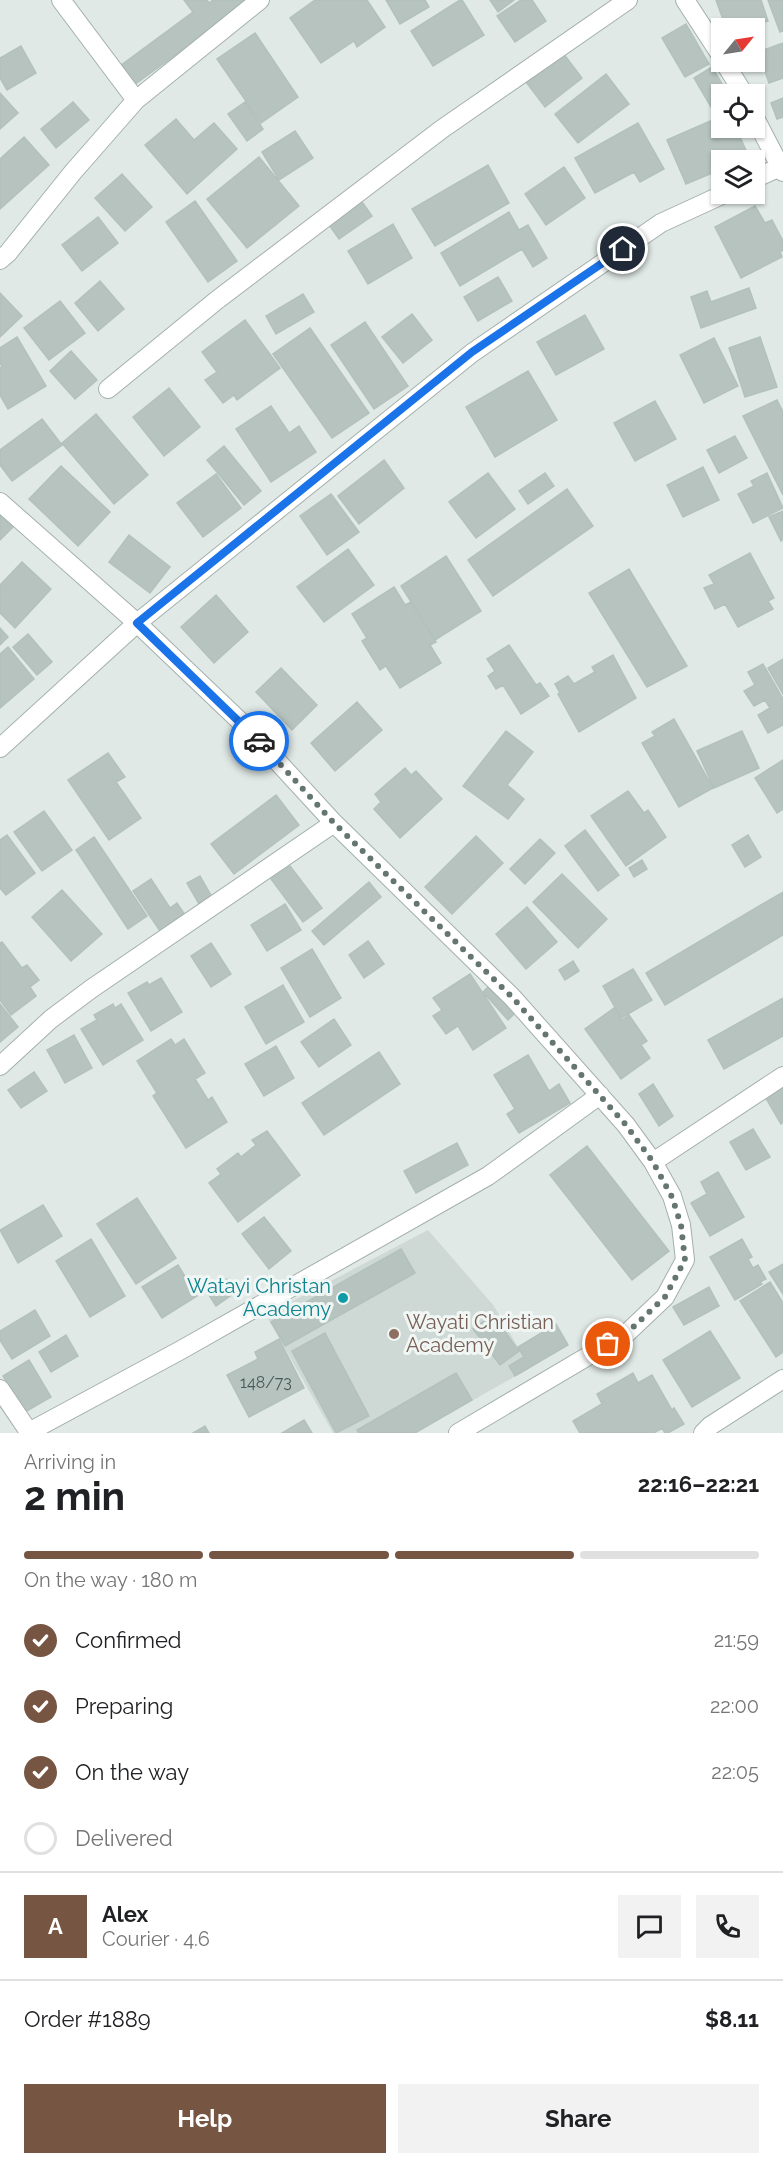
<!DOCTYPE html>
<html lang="en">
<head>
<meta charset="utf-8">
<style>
  body { margin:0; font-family:Raleway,sans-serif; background:#f2f2f2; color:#202124; height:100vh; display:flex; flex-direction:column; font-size:22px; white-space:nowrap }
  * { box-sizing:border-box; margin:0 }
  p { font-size:20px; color:#757577 }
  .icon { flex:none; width:33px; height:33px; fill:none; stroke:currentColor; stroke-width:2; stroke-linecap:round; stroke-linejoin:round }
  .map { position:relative; height:1433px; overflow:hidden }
  .side { display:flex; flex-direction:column; background:#fff; flex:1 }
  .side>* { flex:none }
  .needle { width:39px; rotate:60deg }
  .tools { position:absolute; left:711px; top:18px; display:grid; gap:12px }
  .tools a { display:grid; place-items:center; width:54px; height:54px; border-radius:0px; background:#fff; box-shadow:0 2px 4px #0004; font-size:30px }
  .pin { position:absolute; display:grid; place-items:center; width:51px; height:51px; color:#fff; margin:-26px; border:3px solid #fff; border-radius:50%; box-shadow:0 2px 6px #0007 }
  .courier { position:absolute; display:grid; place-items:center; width:60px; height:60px; margin:-30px; border:4px solid #1a73e8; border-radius:50%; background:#fff; color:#222; box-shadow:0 2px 8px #0007 }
  .summary em { font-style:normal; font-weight:700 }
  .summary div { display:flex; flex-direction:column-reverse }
  .summary { display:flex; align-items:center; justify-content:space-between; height:102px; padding:0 24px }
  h1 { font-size:39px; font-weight:700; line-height:45px }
  .bar { display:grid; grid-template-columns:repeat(4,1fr); gap:9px 6px; align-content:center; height:72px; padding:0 24px }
  .bar i { height:8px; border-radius:4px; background:#e0e0e0 }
  .bar .on { background:#765542 }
  .bar p { grid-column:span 4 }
  .line { display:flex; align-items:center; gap:15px; padding:0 24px; border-top:2px solid #e0e0e0 }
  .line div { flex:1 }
  .round { display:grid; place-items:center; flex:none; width:63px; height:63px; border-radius:0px; background:#f2f2f2 }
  ol { padding:0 24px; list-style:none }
  li { display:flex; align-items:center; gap:18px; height:66px }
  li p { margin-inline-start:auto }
  li .icon { padding:6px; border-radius:50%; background:#765542; color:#fff; stroke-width:4 }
  li:last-child { color:#757577 }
  li i { width:33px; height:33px; border:3px solid #e0e0e0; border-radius:50% }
  .action { display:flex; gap:12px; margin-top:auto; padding:12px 24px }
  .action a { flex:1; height:69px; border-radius:0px; background:#765542; color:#fff; font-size:24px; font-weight:700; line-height:69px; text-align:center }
  .action a+a { background:#f2f2f2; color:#202124 }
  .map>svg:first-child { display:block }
  .built { fill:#ced8d5 }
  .building { fill:#b6c3bf; stroke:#b3c1bd; stroke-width:1.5 }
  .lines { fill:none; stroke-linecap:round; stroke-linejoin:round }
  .minor-casing { stroke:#a4b0ad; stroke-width:20 }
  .minor { stroke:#fff; stroke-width:18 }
  .done { stroke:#657572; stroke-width:6; stroke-dasharray:0 10.8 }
  .route { stroke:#1a73e8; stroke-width:8 }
  .culture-dot { fill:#0f9aa8; stroke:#f0f6f4; stroke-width:2 }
  .education-dot { fill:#8d6e63; stroke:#f0f6f4; stroke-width:2 }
  .labels { text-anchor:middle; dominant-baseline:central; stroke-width:6; stroke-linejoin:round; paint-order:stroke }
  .number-label { font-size:16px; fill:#485a57 }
  .culture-label { font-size:20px; fill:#0d838f; stroke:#f0f6f4; text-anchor:end }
  .education-label { font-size:20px; fill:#785e54; stroke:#f0f6f4; text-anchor:start }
</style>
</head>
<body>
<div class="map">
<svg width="783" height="1433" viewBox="0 0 783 1433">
  <rect width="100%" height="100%" fill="#e0e9e6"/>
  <path class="built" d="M428 1230 494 1306 530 1368 415 1433H333L266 1315Z"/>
  <path class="building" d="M184 0H207L209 3 213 0H251L134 85 120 66 193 12Z
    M315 0H367L385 27 357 47 354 41 321 63 290 18Z
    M386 0H425L429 7 400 24Z
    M460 0H462L484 35 433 66 411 31Z
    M490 0H514L498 12Z
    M521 0H532L546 21 515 42 497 16Z
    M716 0H761L768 21 744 28H726Z
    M768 0H783V31L780 32Z
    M686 24 709 64 685 77 662 38Z
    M255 33 298 97 261 123 217 59Z
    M783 43V78L769 83 758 52Z
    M21 46 36 73 7 90 0 78V58Z
    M563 53 582 78 545 107 526 82Z
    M712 67 728 94H722V101L711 107 694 78Z
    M606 74 629 104 578 143 555 114Z
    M0 93 18 113 0 129Z
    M783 98V117L777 119 771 103Z
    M73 102 89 120 56 148 41 129Z
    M245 102 263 129 247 141 228 114Z
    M722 116V128H736L749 157 740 160H722V169L686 184 667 140Z
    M176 119 194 140 214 123 237 149 187 194 145 145Z
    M638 123 664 169 640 182 634 172 595 193 575 158Z
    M295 131 313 158 279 180 262 152Z
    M24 137 49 165 0 209V159Z
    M259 157 299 206 247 248 207 199Z
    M488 165 509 203 435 246 412 209Z
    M564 167 585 198 546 225 525 194Z
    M122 174 152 207 125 231 95 198Z
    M360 199 372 216 339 239 327 222Z
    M195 201 237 261 208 282 166 222Z
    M755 206 765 223 772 220 783 241V250L780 252 782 257 741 278 715 227Z
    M509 212 519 230 528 225 547 258 533 267 522 249 460 286 441 253Z
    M98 217 118 243 82 271 62 245Z
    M393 224 412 258 368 284 348 251Z
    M498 277 512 301 478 321 464 297Z
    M100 281 124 309 98 331 75 303Z
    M749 288 756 308 701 328 691 297 707 291 711 302Z
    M0 293 22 316 0 337Z
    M303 294 314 312 276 334 266 316Z
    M60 301 85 333 49 360 24 328Z
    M412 314 432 340 403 363 382 337Z
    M585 315 604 349 556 375 537 342Z
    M245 320 280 368 237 400 234 395 223 403 205 380 217 372 202 352Z
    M365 322 408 386 374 409 331 345Z
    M310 328 369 413 332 438 273 354Z
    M17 337 46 386 8 409 0 395V368L2 366 0 363V348Z
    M760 337 777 387 745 397 729 348Z
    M714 338 738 386 704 403 680 355Z
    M71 351 97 380 75 399 50 371Z
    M528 371 557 420 495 457 466 407Z
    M169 388 200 427 164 456 133 417Z
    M777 400 783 412V495L743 416Z
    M655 401 676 439 635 461 614 423Z
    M271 406 289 433 299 426 316 452 271 482 236 429Z
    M96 414 148 475 114 504 62 443Z
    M42 419 62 445 12 481 0 465V450Z
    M735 436 747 458 719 473 707 450Z
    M224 446 261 491 244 505 207 460Z
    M384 460 404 488 359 524 338 496Z
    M61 466 110 512 78 546 29 499Z
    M703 467 719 500 683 517 667 485Z
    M488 473 515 509 476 538 449 502Z
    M545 473 554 486 528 504 519 491Z
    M767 473 783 508 753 523 738 494 754 486 751 481Z
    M216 474 241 508 203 537 177 503Z
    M567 489 593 526 493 596 468 560Z
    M331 494 359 532 327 555 300 516Z
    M783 511V539L781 541 769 517Z
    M0 513 13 527 0 540Z
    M129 535 170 567 150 593 109 562Z
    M348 549 374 585 324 622 297 587Z
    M750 553 774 598 768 601 773 609 738 627 725 604 715 609 704 588 714 584 709 575Z
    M446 556 481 611 435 640 401 586Z
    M22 562 51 589 15 628 0 613V585Z
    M629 569 687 666 647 687 589 593Z
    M394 587 405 605 411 602 436 642 430 645 441 663 400 688 386 666 380 670 362 641 367 638 352 614Z
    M216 595 248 632 214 663 181 627Z
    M0 628 8 637 0 645Z
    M28 634 52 662 37 675 13 647Z
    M509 645 536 685 540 683 549 696 521 714 503 685 496 689 488 676 495 671 487 659Z
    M8 647 34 679 0 708V654Z
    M613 655 636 698 579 732 558 694 560 693 555 684 568 676 574 684 595 672 592 667Z
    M783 659V694L768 668Z
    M763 664 783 699V725L768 733 758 715 770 708 765 700 754 706 744 691 755 685 748 672Z
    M281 668 317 705 292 730 256 692Z
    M357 702 382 730 335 771 311 743Z
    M674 719 713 788 679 807 642 743 655 736 652 732Z
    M506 731 533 752 507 785 524 799 508 819 463 786Z
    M742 731 759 768 714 788 697 751Z
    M108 753 125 777 116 782 141 818 109 840 68 780Z
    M783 760V809L777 813 755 778Z
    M405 768 411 775 416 771 442 799 400 838 374 809 381 802 375 794Z
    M628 791 644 813 648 810 666 837 626 866 591 816Z
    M276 795 299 825 234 874 211 844Z
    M44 811 72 850 42 871 14 832Z
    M585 830 619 875 598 891 565 846Z
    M7 835 35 873 6 895 0 888V840Z
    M748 835 761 857 745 867 732 845Z
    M476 836 503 863 452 914 425 887Z
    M94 837 147 916 128 929 76 850Z
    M540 839 555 853 525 884 510 869Z
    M642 860 647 869 634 877 629 868Z
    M290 866 322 908 303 922 271 879Z
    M562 874 607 919 578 948 533 902Z
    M200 876 212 897 199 904 187 883Z
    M151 879 170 908 177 903 185 915 160 931 133 891Z
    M369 882 381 897 324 945 312 931Z
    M62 890 102 934 71 961 32 917Z
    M783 892V935L665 1005 646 973Z
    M285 904 301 930 267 951 251 925Z
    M527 907 557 942 526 969 496 934Z
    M368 941 384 964 364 978 349 955Z
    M2 942 22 968 27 965 39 980 30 987 36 996 11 1015 0 1000V943Z
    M211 943 231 974 211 987 191 956Z
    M312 949 341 998 310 1017 281 968Z
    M573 961 579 971 565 980 559 970Z
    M633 969 652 1000 621 1018 603 986Z
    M470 974 506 1028 473 1050 458 1026 446 1034 433 1016 442 1010 433 998Z
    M161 978 182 1012 151 1031 128 993 147 982 149 985Z
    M493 982 518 1010 508 1020 483 992Z
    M283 985 304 1022 266 1044 245 1007Z
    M783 998V1036L724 1069 708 1040Z
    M0 1004 18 1027 0 1042Z
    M113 1004 115 1008 121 1004 143 1040 103 1065 81 1029 97 1020 94 1015Z
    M614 1008 622 1020 629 1015 647 1041 641 1045 650 1058 621 1079 585 1029Z
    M334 1019 351 1045 319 1067 301 1042Z
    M74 1035 92 1068 65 1083 47 1050Z
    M171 1039 175 1045 184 1039 205 1073 195 1079 208 1100 212 1097 227 1122 186 1148 153 1096 157 1093 137 1061Z
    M276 1046 294 1078 264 1096 245 1064Z
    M379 1052 400 1084 324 1135 302 1103Z
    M528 1055 549 1091 559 1084 570 1103 519 1133 507 1114 515 1109 494 1075Z
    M34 1072 47 1091 21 1108 8 1090Z
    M653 1084 673 1116 659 1126 639 1094Z
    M783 1084V1122L781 1124 764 1095Z
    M753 1129 770 1157 746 1170 730 1142Z
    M267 1131 300 1175 238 1222 209 1183 221 1174 217 1169 238 1153 241 1157 256 1145 252 1140Z
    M457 1143 468 1165 416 1193 404 1171Z
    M587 1146 669 1251 632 1280 550 1175Z
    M718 1172 744 1217 710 1236 691 1203 707 1194 701 1182Z
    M137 1198 176 1258 136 1284 97 1224Z
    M43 1205 62 1236 18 1263 0 1230Z
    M264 1217 291 1251 269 1269 242 1234Z
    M91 1239 125 1296 90 1317 56 1261Z
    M742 1239 752 1257 748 1259 753 1268 758 1265 766 1279 760 1282 762 1284 735 1300 710 1257Z
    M401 1249 415 1273 285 1346 271 1322Z
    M783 1264V1294L769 1272Z
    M178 1265 197 1296 162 1318 142 1287Z
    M227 1279 236 1292 216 1306 207 1292Z
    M770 1282 783 1303V1352L776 1357 740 1301Z
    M709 1287 719 1306 684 1325 673 1307Z
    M35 1310 50 1336 12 1359 0 1340V1331Z
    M493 1315 519 1351 500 1365 473 1329Z
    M556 1324 568 1345 515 1376 509 1366 524 1357 518 1347Z
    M710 1331 740 1378 692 1407 663 1360Z
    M325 1333 369 1416 336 1433 292 1351Z
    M66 1335 78 1356 51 1372 39 1352Z
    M279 1339 304 1388 249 1417 227 1375 258 1359 255 1352Z
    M29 1360 51 1397 25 1412 3 1376Z
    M456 1373 472 1400 415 1433H359L357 1430Z
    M633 1373 638 1383 652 1375 672 1410 674 1408 684 1424 668 1433H665L662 1428 654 1433H580L573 1421 602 1404 597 1394Z
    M304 1420 312 1433H282Z
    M205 1426 209 1433H193Z"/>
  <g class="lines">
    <defs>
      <path id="minor" d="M61 0 136 100
        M685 0 722 57
        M724 62 744 94
        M754 116 783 172
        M754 179 780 167
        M0 260 8 253 73 172 136 100 260 0
        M108 389 217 300 442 129 628 0
        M0 502 137 623 244 725 334 823 512 997 626 1125 653 1162 672 1196 681 1225 685 1260 665 1297 627 1333 458 1433
        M0 748 137 623 472 353 661 223 724 194
        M0 1066 51 1019 91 989 334 823
        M653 1162 783 1076
        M0 1389 29 1432 181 1350 488 1176 600 1095
        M703 1433 710 1426 783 1379"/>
    </defs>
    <use href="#minor" class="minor-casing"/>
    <use href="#minor" class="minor"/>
  </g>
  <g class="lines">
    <path class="done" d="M259 741 334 823 512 997 626 1125 653 1162 672 1197 681 1225 685 1260 665 1297 627 1333 608 1344"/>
    <path class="route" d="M259 741 137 623 472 352 623 249"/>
  </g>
  <circle class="culture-dot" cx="343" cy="1298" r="6"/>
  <circle class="education-dot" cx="394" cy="1334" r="6"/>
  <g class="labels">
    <g class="number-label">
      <text x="266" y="1382">148/73</text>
    </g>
    <g class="culture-label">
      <text x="331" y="1286">Watayi Christan<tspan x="331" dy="23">Academy</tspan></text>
    </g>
    <g class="education-label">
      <text x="406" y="1322">Wayati Christian<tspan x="406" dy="23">Academy</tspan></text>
    </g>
  </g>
</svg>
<div class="tools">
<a><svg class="needle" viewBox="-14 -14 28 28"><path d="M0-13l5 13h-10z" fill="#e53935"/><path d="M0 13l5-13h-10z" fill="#757577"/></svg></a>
<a><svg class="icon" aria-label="locate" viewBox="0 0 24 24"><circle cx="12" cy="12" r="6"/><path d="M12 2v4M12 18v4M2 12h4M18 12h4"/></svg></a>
<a><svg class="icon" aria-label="layers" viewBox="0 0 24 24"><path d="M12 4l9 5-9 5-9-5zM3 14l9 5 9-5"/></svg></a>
</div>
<div class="pin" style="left:608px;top:1344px;background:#ea580c"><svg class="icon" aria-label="bag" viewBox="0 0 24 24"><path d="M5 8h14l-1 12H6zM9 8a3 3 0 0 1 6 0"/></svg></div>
<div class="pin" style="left:623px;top:249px;background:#1f2937"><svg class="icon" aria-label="home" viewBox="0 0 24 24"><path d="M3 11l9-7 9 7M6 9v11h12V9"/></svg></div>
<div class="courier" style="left:259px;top:741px"><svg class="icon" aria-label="car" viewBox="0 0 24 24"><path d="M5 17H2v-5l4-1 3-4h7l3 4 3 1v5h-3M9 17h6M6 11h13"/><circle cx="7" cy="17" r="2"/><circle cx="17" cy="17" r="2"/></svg></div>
</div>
<section class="side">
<div class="summary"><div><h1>2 min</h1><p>Arriving in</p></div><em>22:16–22:21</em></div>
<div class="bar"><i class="on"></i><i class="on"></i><i class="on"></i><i></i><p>On the way · 180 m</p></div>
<ol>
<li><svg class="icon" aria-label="check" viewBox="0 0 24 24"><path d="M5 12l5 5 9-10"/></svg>Confirmed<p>21:59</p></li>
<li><svg class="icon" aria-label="check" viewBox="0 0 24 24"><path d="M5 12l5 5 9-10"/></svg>Preparing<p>22:00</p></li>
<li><svg class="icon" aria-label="check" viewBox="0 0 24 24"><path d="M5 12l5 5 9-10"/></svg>On the way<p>22:05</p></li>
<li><i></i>Delivered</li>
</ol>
<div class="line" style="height:108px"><b class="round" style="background:#765542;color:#fff">A</b><div><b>Alex</b><p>Courier · 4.6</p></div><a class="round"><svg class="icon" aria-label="chat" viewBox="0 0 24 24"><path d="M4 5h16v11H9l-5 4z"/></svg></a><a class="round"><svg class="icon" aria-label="phone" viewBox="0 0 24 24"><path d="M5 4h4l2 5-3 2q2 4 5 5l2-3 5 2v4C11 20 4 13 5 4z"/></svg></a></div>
<div class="line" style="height:78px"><div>Order #1889</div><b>$8.11</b></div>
<div class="action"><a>Help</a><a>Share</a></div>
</section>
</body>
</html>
